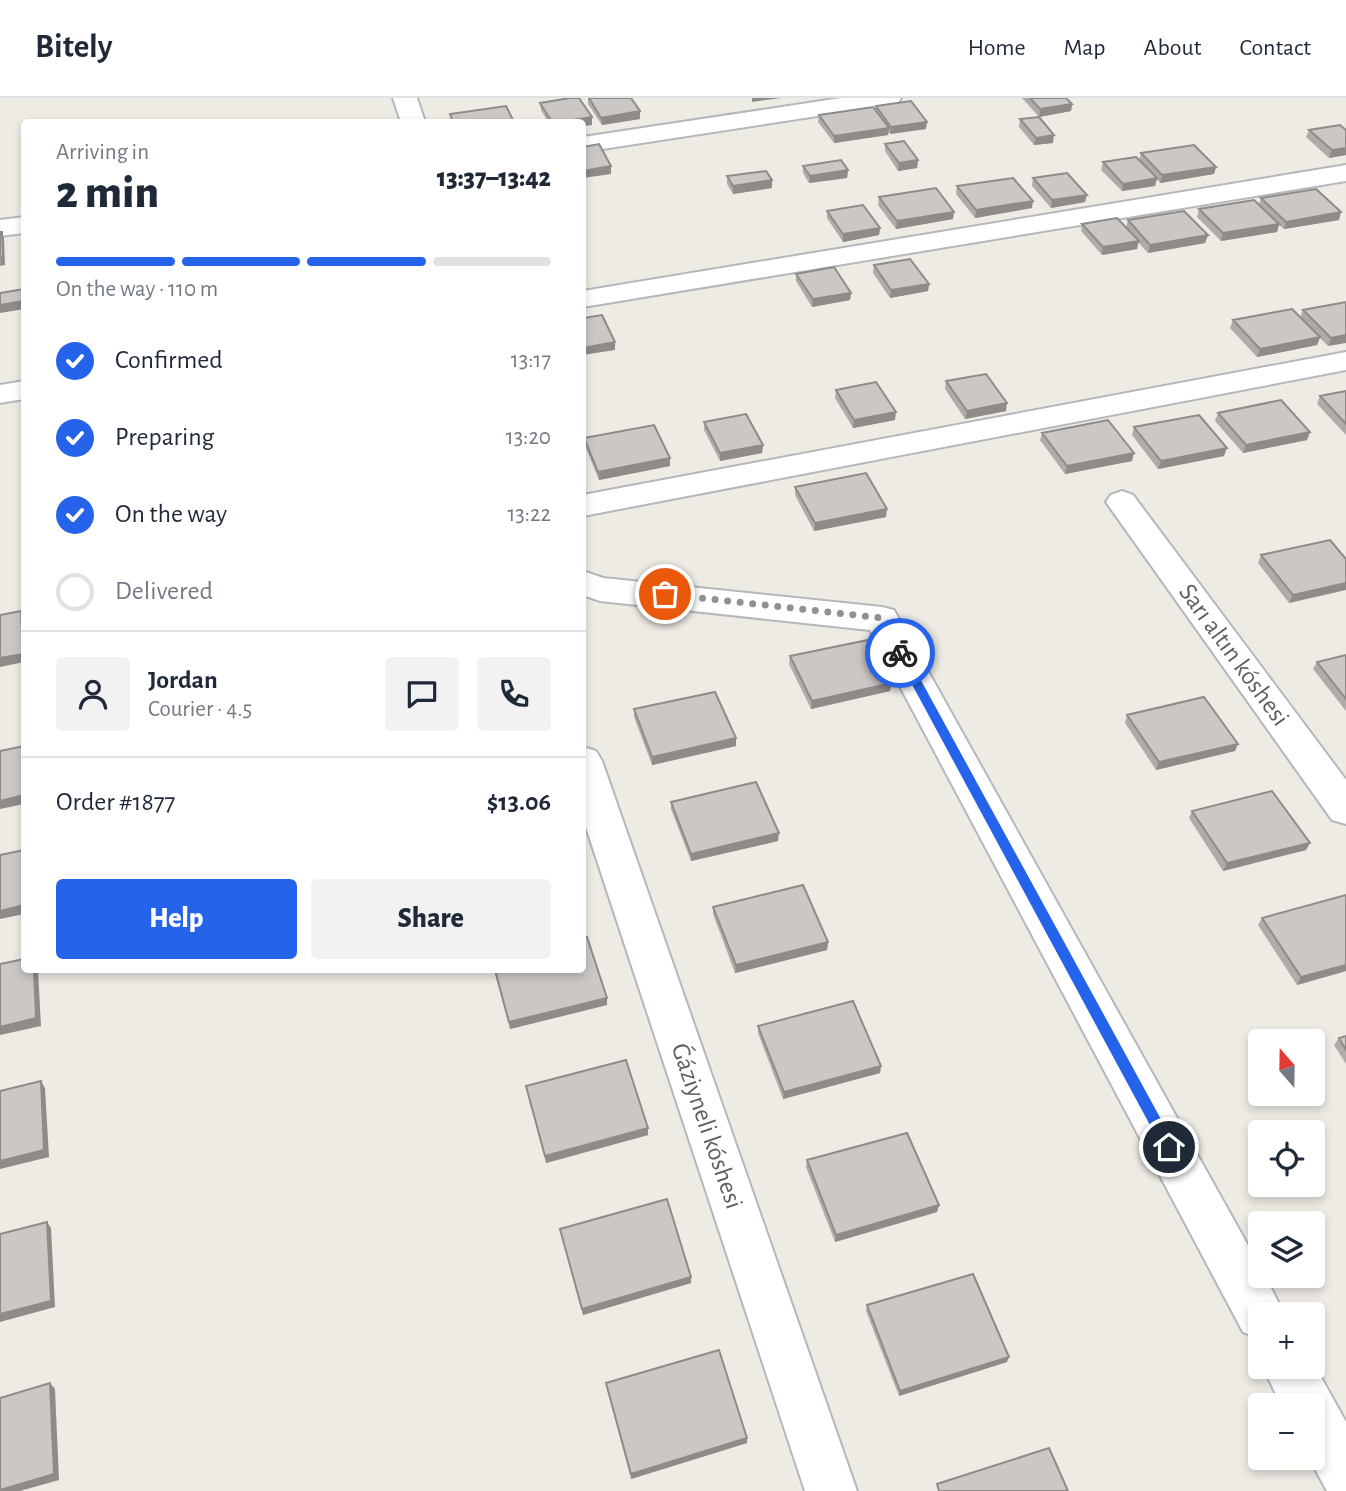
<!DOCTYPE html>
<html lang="en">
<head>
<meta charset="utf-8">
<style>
  body { margin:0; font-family:"Alegreya Sans",sans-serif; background:#f2f2f3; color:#1f2937; height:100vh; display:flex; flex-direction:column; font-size:26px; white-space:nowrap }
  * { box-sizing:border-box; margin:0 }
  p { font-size:23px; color:#747a83 }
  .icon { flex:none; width:38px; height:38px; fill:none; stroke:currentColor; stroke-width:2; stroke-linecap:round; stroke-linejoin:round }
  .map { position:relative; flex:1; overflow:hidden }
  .details { position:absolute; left:21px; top:21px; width:565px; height:854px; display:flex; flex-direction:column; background:#fff; border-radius:7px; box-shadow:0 4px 10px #0003 }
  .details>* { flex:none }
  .needle { width:46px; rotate:340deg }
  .buttons { position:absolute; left:1248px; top:931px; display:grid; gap:14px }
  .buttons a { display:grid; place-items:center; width:77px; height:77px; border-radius:7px; background:#fff; box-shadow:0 4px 10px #0003; font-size:35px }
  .pin { position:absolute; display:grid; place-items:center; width:60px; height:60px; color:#fff; margin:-30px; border:4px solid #fff; border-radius:50%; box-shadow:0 2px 7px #0007 }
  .courier { position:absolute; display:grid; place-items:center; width:70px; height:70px; margin:-35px; border:5px solid #2563eb; border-radius:50%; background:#fff; color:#222; box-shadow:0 2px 9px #0007 }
  .overview em { font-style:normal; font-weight:800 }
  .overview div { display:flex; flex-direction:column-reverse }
  .overview { display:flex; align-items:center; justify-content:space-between; height:119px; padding:0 35px }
  h1 { font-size:46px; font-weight:800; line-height:52px }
  .bar { display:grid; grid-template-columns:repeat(4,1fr); gap:10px 7px; align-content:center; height:84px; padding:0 35px }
  .bar i { height:9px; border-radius:5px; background:#e0e1e3 }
  .bar .current { background:#2563eb }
  .bar p { grid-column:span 4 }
  .line { display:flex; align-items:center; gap:18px; padding:0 35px; border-top:2px solid #e0e1e3 }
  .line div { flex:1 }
  .round { display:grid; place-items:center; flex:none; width:74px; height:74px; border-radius:7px; background:#f2f2f3 }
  ol { padding:0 35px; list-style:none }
  li { display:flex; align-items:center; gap:21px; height:77px }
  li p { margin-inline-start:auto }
  li .icon { padding:7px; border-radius:50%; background:#2563eb; color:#fff; stroke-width:4 }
  li:last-child { color:#747a83 }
  li i { width:38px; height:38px; border:4px solid #e0e1e3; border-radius:50% }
  .button { display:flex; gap:14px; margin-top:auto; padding:14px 35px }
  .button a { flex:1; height:80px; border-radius:7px; background:#2563eb; color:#fff; font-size:28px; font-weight:800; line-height:80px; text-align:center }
  .button a+a { background:#f2f2f3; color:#1f2937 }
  header { display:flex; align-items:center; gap:42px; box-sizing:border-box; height:98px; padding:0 35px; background:#fff; border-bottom:2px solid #e0e1e3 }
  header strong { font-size:33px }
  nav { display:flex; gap:38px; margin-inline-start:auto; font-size:24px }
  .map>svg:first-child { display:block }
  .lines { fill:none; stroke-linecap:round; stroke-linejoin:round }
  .minor-casing { stroke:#b5b7ba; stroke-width:4 }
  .minor { fill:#fff; fill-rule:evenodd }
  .wall { fill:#afaba9 }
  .shaded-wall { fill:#8e8b89 }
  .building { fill:#cbc7c4; stroke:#8e8b89; stroke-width:2 }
  .route { fill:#2563eb }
  .done { stroke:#909191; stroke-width:7; stroke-dasharray:0 12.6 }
  .labels { text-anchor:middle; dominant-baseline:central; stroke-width:5; stroke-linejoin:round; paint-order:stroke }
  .street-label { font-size:26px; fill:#5d6064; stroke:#fff }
</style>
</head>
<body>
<header>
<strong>Bitely</strong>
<nav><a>Home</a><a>Map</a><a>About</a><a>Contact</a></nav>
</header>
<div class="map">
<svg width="1346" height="1393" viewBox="0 0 1346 1393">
  <rect width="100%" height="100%" fill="#eeebe5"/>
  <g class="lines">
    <defs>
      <path id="minor" d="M393 0H417L425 24H401Z
        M841 0H901L898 5 889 7 583 54V39Z
        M1346 67V83L583 209V193Z
        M24 119V135L0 138V122Z
        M1346 254V272L583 418V397Z
        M24 283V301L0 305V287Z
        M1122 393 1133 397 1346 682V726L1332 722 1111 411 1106 404 1111 397Z
        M583 473 603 480 882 509 894 512 1260 1169V1178H1265L1284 1216H1260V1241L1243 1234 870 532 600 503 583 497Z
        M583 649 596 653 602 663 857 1393H805L583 720Z
        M1312 1263 1346 1324V1393H1327L1309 1360H1312V1307H1281L1263 1269H1312Z"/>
    </defs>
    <use href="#minor" class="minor-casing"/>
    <use href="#minor" class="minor"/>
  </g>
  <path class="wall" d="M588 0H631L640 13V21L602 27 588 6Z
    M1022 0H1066L1072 6 1071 13 1039 19Z
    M540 5 592 19V27L583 28V24H548L541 12Z
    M876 8 926 31 890 36 889 34 888 37 834 45 818 24 819 17 875 13Z
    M1020 21 1053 45 1034 47 1019 29Z
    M1309 32H1346V57L1329 60 1306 39Z
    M885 46 918 62 917 70 898 73 885 53Z
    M1141 55 1216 69 1214 76 1160 85 1157 81 1155 88 1122 93 1101 72 1103 64 1139 62Z
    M803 68 848 72 847 80 809 85 803 75Z
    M727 78 772 82V90L733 96 727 86Z
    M1033 80 1085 104 1051 110 1032 88Z
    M957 88 1032 110 975 120 956 96Z
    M879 99 953 121 896 131 878 107Z
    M1261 100 1339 122 1284 131 1279 127 1277 134 1221 143 1197 119 1199 111 1259 106Z
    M827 113 880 130 879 137 843 144 827 120Z
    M1128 122 1208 137 1205 145 1148 155 1138 144 1137 151 1102 157 1081 133 1082 126 1126 129Z
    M874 167 929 186 928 193 890 200 873 175Z
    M796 176 851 195 850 202 812 209 796 183Z
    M1346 204 1328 248 1320 240 1317 247 1257 259 1230 230 1233 222 1300 219 1303 212Z
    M946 283 1006 313 965 321 945 291Z
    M836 292 895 322 853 330 835 300Z
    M1346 293V337L1317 306 1320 298Z
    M1218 315 1310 334 1307 342 1243 355 1215 323Z
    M704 324 763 347 762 355 720 363 704 332Z
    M1134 329 1224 358 1158 371 1132 337Z
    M1042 335 1132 363 1065 376 1040 342Z
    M584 340 670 368 599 382 585 348Z
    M795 389 886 419 814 433 795 397Z
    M1330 442 1289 505 1258 465 1261 457Z
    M1346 557V613L1313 571 1317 564Z
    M790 558 890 593 811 611 789 566Z
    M634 611 736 640V648L652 667 634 619Z
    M1127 617 1235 653 1156 672 1125 625Z
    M671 704 778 743 691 763 671 711Z
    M1192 713 1306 752 1223 773 1189 720Z
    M713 809 828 844 827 852 735 875 713 816Z
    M1262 820 1346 873 1297 887 1258 827Z
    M494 872H583L607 900V907L510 931Z
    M758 928 881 968 880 975 783 1001 758 935Z
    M1346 938V966L1334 947 1339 940Z
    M526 988 648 1030V1037L546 1065Z
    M807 1062 939 1107 937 1114 835 1144 806 1069Z
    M560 1131 691 1185 583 1217Z
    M867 1207 1007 1264 899 1298 866 1213Z
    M606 1285 747 1340V1345L631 1381 607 1291Z"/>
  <path class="shaded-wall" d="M752 0H781L752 4Z
    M1072 6 1071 13 1039 19 1040 11Z
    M640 13V21L602 27 601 20Z
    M592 19V27L583 28V24H560Z
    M927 24 926 31 890 36 891 29Z
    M889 30 888 37 834 45V38Z
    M1054 37 1053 45 1034 47 1036 40Z
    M1346 50V57L1329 60 1332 52Z
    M918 62 917 70 898 73 899 65Z
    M611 68V76L583 80V73Z
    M1216 69 1214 76 1160 85 1162 77Z
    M848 72 847 80 809 85 810 78Z
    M1157 80 1155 88 1122 93 1123 86Z
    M772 82V90L733 96V88Z
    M1087 97 1085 104 1051 110 1052 102Z
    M1033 103 1032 110 975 120 976 112Z
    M954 114 953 121 896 131 897 123Z
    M1341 114 1339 122 1284 131 1286 124Z
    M1279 126 1277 134 1221 143 1223 135Z
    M880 130 879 137 843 144V136Z
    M2 134 4 141 5 167 0 168Z
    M1208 137 1205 145 1148 155 1150 147Z
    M1139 143 1137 151 1102 157 1103 149Z
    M929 186 928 193 890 200 891 192Z
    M851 195 850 202 812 209 813 201Z
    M24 203V211L0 215V207Z
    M1346 237V245L1328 248 1331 240Z
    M1320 239 1317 247 1257 259 1260 251Z
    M615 244V252L583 257V250Z
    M1007 305 1006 313 965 321 967 313Z
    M896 314 895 322 853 330 854 322Z
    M1310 334 1307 342 1243 355 1246 347Z
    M763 347 762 355 720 363V355Z
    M1227 350 1224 358 1158 371 1161 363Z
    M1134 355 1132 363 1065 376 1067 368Z
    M670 360V368L599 382 598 374Z
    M887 411 886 419 814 433 815 425Z
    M1346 485V492L1289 505 1293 497Z
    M21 513 24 521V564L0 569V560Z
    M892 585 890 593 811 611 812 603Z
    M736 640V648L652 667V659Z
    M1238 646 1235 653 1156 672 1159 664Z
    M24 697V706L0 711V703Z
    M779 735 778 743 691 763V756Z
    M1310 745 1306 752 1223 773 1227 765Z
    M24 807V816L0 821V813Z
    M828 844 827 852 735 875 736 867Z
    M1346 867V873L1297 887 1301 879Z
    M34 872H38L41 928 0 937V929Z
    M607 900V907L510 931 509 924Z
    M881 968 880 975 783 1001 784 994Z
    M41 983 45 990 49 1059 0 1071V1063Z
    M648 1030V1037L546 1065 545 1058Z
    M939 1107 937 1114 835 1144 836 1137Z
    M47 1124 51 1130 55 1209 0 1224V1216Z
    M691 1179V1185L583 1217 582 1211Z
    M1009 1259 1007 1264 899 1298 900 1293Z
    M50 1285 55 1291 59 1382 20 1393H0Z
    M747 1340V1345L631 1381V1376Z"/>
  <path class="building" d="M570 0H579L592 19 560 24H552L540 5Z
    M589 0H631L640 13 601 20Z
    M1030 0H1066L1072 6 1040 11Z
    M911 3 927 24 891 29 876 8Z
    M506 8 514 24H453L450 16Z
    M873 9 889 30 834 38 819 17Z
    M1039 19 1054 37 1036 40 1020 21Z
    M1340 27 1346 32V50L1332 52 1309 32Z
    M904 43 918 62 899 65 885 46Z
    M599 46 611 68 583 73V49Z
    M1194 47 1216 69 1162 77 1141 55Z
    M1136 59 1157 80 1123 86 1103 64Z
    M841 62 848 72 810 78 803 68Z
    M766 73 772 82 733 88 727 78Z
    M1067 75 1087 97 1052 102 1033 80Z
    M1013 80 1033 103 976 112 957 88Z
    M936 90 954 114 897 123 879 99Z
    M1316 91 1341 114 1286 124 1261 100Z
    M1254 102 1279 126 1223 135 1199 111Z
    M863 107 880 130 843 136 827 113Z
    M1184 113 1208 137 1150 147 1128 122Z
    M1117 120 1139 143 1103 149 1082 126Z
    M0 134H2L3 159 0 160Z
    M910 161 929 186 891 192 874 167Z
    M834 169 851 195 813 201 796 176Z
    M24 191V203L0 207V195Z
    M1346 204V237L1331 240 1303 212Z
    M1292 211 1320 239 1260 251 1233 222Z
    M602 217 615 244 583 250V220Z
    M986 276 1007 305 967 313 946 283Z
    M876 284 896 314 854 322 836 292Z
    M1346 293V326L1320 298Z
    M1281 302 1310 334 1246 347 1218 315Z
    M746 316 763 347 720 355 704 324Z
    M1199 317 1227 350 1161 363 1134 329Z
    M1108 322 1134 355 1067 368 1042 335Z
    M654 327 670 360 598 374 584 340Z
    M866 375 887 411 815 425 795 389Z
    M1330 442 1346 461V485L1293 497 1261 457Z
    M21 513 23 556 0 560V517Z
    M868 542 892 585 812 603 790 558Z
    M1346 557V601L1317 564Z
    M715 594 736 640 652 659 634 611Z
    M1204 599 1238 646 1159 664 1127 617Z
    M24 648V697L0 703V653Z
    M756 684 779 735 691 756 671 704Z
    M1272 693 1310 745 1227 765 1192 713Z
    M24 752V807L0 813V757Z
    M803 787 828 844 736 867 713 809Z
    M1346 797V867L1301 879 1262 820Z
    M587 839 607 900 509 924 495 872H583V841Z
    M24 861V872H34L36 920 0 929V866Z
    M853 903 881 968 784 994 758 928Z
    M1346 938V952L1339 940Z
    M626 962 648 1030 545 1058 526 988Z
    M41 983 44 1052 0 1063V993Z
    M907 1035 939 1107 836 1137 807 1062Z
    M667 1101 691 1179 582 1211 560 1131Z
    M47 1124 51 1203 0 1216V1136Z
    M973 1176 1009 1259 900 1293 867 1207Z
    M719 1252 747 1340 631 1376 606 1285Z
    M50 1285 54 1376 0 1392V1300Z
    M1049 1350 1068 1393H939L937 1386Z"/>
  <path class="route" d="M900 551 906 555 1174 1045V1053H1164L895 555Z"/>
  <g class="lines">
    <path class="done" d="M665 496 882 520 900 555"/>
  </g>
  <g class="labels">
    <g class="street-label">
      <text transform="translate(1234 557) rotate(54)">Sarı altın kóshesi</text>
      <text transform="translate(707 1028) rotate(71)">Ǵáziyneli kóshesi</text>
    </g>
  </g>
</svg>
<div class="buttons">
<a><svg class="needle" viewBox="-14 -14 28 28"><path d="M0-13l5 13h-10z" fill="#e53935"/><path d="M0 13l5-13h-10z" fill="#747a83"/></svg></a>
<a><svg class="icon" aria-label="locate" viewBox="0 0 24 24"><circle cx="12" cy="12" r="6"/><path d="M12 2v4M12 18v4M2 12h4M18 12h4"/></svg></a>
<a><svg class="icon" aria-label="layers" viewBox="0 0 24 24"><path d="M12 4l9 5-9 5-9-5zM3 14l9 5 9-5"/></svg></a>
<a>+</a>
<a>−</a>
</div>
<div class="pin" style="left:665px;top:496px;background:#ea580c"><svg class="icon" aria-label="bag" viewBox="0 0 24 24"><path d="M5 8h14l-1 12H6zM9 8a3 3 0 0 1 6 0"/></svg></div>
<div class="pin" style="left:1169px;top:1049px;background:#1f2937"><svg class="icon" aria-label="home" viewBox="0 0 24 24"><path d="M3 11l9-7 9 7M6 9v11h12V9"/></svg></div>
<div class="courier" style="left:900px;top:555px"><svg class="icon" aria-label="bike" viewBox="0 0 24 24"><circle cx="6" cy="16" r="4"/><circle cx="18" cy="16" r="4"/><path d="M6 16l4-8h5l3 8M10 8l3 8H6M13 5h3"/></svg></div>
<section class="details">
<div class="overview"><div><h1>2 min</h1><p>Arriving in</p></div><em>13:37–13:42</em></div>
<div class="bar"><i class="current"></i><i class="current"></i><i class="current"></i><i></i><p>On the way · 110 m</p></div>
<ol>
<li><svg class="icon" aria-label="check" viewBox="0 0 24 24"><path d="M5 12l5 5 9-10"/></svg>Confirmed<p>13:17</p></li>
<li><svg class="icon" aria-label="check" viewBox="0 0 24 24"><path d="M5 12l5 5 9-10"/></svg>Preparing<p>13:20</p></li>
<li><svg class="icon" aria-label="check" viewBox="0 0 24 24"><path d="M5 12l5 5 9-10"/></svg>On the way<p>13:22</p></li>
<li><i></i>Delivered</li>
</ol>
<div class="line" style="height:126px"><a class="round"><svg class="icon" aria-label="person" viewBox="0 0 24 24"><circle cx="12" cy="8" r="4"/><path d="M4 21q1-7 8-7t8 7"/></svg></a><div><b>Jordan</b><p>Courier · 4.5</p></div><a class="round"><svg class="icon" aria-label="chat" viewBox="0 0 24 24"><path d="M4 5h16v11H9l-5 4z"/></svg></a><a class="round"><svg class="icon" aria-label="phone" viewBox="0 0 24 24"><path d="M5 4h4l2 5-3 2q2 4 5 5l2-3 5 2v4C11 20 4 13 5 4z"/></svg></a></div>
<div class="line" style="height:91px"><div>Order #1877</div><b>$13.06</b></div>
<div class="button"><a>Help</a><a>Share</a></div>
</section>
</div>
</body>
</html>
